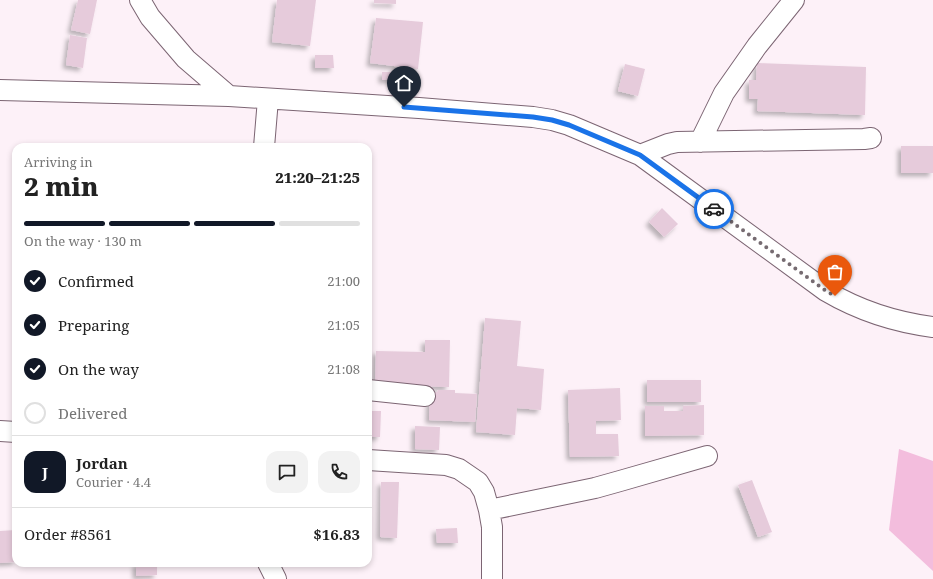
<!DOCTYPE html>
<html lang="en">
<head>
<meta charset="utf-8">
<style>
  body { margin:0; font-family:"Noto Serif",serif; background:#f2f2f2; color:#222; height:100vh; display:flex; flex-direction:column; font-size:15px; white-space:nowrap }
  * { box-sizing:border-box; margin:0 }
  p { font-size:13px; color:#767676 }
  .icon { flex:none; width:22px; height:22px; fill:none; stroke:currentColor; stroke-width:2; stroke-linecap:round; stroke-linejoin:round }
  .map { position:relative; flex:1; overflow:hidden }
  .sheet { position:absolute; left:12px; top:143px; width:360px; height:424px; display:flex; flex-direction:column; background:#fff; border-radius:12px; box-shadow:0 2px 6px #0003 }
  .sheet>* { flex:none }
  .pin { position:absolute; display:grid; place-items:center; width:34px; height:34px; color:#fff; margin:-41px -17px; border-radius:50% 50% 50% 0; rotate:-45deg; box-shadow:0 0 4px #0007 }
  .pin .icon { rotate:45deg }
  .courier { position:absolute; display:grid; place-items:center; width:40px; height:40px; margin:-20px; border:3px solid #1a73e8; border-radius:50%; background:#fff; color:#222; box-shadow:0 1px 5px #0007 }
  .summary em { font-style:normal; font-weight:800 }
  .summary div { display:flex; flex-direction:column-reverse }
  .summary { display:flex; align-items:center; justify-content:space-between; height:68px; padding:0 12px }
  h1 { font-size:26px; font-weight:800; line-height:30px }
  .bar { display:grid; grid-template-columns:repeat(4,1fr); gap:6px 4px; align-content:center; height:48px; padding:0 12px }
  .bar i { height:5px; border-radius:3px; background:#e0e0e0 }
  .bar .current { background:#111827 }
  .bar p { grid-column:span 4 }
  .line { display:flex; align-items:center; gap:10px; padding:0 12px; border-top:1px solid #e0e0e0 }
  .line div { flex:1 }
  .round { display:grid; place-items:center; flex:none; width:42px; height:42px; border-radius:12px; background:#f2f2f2 }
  ol { padding:0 12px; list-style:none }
  li { display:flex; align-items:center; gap:12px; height:44px }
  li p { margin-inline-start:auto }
  li .icon { padding:4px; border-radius:50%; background:#111827; color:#fff; stroke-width:4 }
  li:last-child { color:#767676 }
  li i { width:22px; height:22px; border:2px solid #e0e0e0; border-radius:50% }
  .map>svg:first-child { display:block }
  .green { fill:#f3bddd }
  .building { fill:#e6cbdb; filter:url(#shadow) }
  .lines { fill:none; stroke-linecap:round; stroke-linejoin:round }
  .minor-casing { stroke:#7c6573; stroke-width:22 }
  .minor { stroke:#fff; stroke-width:20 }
  .done { stroke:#766b71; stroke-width:4; stroke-dasharray:0 7.2 }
  .route { stroke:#1a73e8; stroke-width:5 }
</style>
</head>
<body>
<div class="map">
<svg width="933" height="579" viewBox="0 0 933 579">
  <defs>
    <filter id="shadow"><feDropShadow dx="-3.5" dy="3.5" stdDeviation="2" flood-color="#0004"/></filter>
  </defs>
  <rect width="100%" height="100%" fill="#fdf1f8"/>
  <path class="green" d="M899 449 933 461V571L889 530Z"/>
  <path class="building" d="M78 0H97L90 34 71 30Z
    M277 0H316L310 46 272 42Z
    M374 0H396V4L374 3Z
    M376 18 423 22 418 69 370 63Z
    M70 35 87 38 83 68 66 65Z
    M315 55H333L334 68H315Z
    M757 63 866 67 865 115 757 111 758 99H749V80H756Z
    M625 64 645 69 638 96 618 91Z
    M382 72H405V80H382Z
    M901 146H933V173H901Z
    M662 208 678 224 664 237 649 222Z
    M485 318 521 321 517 366 544 369 541 410 517 408 515 435 476 432Z
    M425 340H450L449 387 375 385 376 351 425 352Z
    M647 380H701V402H647Z
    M620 388 621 420 596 421V434H618L619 456 570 457 568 390Z
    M438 390H455V393L477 394 475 422 429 420 430 392H437Z
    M704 405V435L645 436V406H664V411H683V406Z
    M368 411H381L380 437H368Z
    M415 426 440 427 439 450 415 449Z
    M752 480 772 532 758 537 738 485Z
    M381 482H399L397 538 380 537Z
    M457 528 458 543H437L436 529Z
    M16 530V562L0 563V531Z
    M136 563H157V575L136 576Z"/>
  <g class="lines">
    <defs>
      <path id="minor" d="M140 0 150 17 186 59 229 96
        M0 90 229 96 419 108 533 117 552 120 569 125 640 155 826 291C860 311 894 322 933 327
        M700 142 724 93 757 46 794 0
        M264 147 268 99
        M640 155 668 144 677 142 864 139 871 138
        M368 390 425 396
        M0 431 16 432
        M368 460 446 465 459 469 478 482 484 492 489 510 492 527V579
        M489 510 595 488 620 481 707 456
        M268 563 276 579"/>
    </defs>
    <use href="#minor" class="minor-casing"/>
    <use href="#minor" class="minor"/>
  </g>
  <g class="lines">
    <path class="done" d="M714 209 826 291 835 296"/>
    <path class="route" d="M404 107 533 117 552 120 569 125 640 155 714 209"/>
  </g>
</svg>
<div class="pin" style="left:835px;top:296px;background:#ea580c"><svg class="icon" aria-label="bag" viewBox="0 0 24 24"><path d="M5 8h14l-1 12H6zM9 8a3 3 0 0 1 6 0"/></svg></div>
<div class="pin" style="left:404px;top:107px;background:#1f2937"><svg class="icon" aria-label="home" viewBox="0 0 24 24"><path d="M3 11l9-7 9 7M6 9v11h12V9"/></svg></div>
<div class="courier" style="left:714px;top:209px"><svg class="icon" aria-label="car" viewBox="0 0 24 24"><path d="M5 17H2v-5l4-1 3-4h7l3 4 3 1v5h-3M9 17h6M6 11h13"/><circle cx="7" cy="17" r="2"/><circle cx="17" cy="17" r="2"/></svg></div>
<section class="sheet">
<div class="summary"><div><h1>2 min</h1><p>Arriving in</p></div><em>21:20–21:25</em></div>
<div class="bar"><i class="current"></i><i class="current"></i><i class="current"></i><i></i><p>On the way · 130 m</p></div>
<ol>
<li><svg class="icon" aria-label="check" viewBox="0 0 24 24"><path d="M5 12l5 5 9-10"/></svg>Confirmed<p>21:00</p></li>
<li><svg class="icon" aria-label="check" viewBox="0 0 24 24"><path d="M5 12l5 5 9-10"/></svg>Preparing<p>21:05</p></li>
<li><svg class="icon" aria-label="check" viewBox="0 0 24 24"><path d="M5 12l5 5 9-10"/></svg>On the way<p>21:08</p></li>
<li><i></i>Delivered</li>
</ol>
<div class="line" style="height:72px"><b class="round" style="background:#111827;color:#fff">J</b><div><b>Jordan</b><p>Courier · 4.4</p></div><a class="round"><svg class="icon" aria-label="chat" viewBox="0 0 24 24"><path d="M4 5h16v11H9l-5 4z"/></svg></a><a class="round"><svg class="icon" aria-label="phone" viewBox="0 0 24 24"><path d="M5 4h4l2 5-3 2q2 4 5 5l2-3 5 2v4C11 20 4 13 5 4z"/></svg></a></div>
<div class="line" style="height:52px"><div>Order #8561</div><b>$16.83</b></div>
</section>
</div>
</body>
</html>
